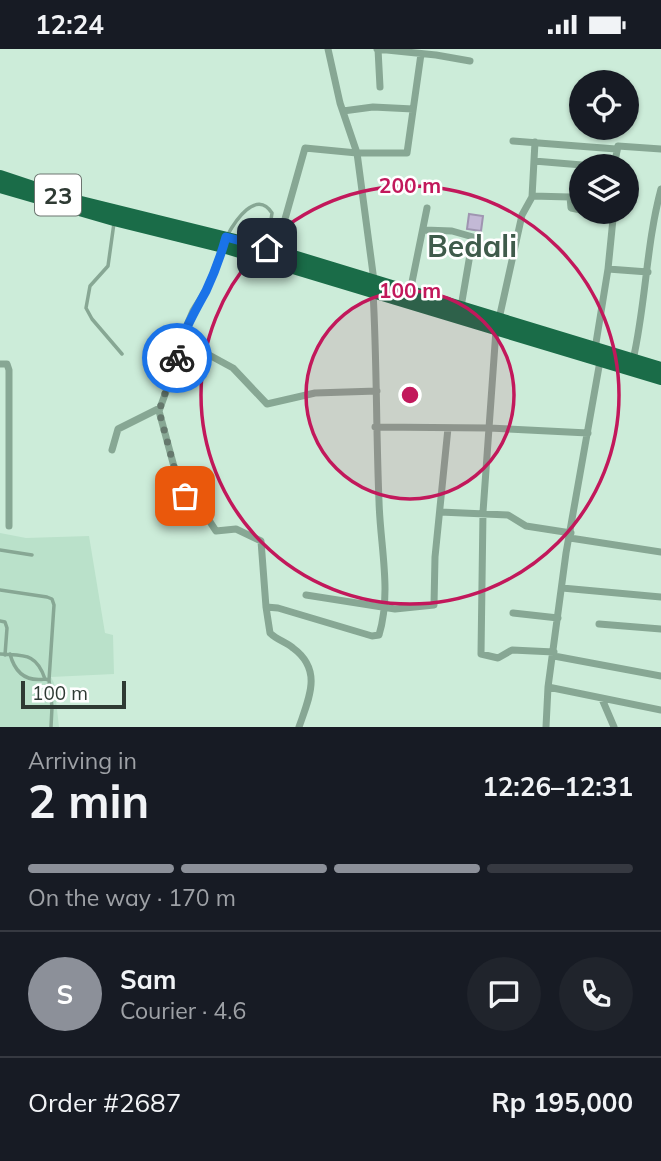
<!DOCTYPE html>
<html lang="en">
<head>
<meta charset="utf-8">
<style>
  body { margin:0; font-family:Mulish,sans-serif; background:#20242c; color:#f1f3f6; height:100vh; display:flex; flex-direction:column; font-size:26px; white-space:nowrap }
  * { box-sizing:border-box; margin:0 }
  p { font-size:23px; color:#9ea1a6 }
  .icon { flex:none; width:38px; height:38px; fill:none; stroke:currentColor; stroke-width:2; stroke-linecap:round; stroke-linejoin:round }
  .map { position:relative; height:678px; overflow:hidden }
  .sheet { display:flex; flex-direction:column; background:#171b24; flex:1 }
  .sheet>* { flex:none }
  .buttons { position:absolute; left:569px; top:21px; display:grid; gap:14px }
  .buttons a { display:grid; place-items:center; width:70px; height:70px; border-radius:50%; background:#171b24; box-shadow:0 2px 5px #0004; font-size:35px }
  .scale { position:absolute; left:21px; bottom:18px; width:105px; box-sizing:border-box; padding-left:7px; border:4px solid #2e3a33; border-top:0; font-size:19px; line-height:24px; white-space:nowrap; color:#2e3a33; -webkit-text-stroke:5px #fff; paint-order:stroke }
  .pin { position:absolute; display:grid; place-items:center; width:60px; height:60px; color:#fff; margin:-30px; border-radius:14px; box-shadow:0 4px 10px #0006 }
  .courier { position:absolute; display:grid; place-items:center; width:70px; height:70px; margin:-35px; border:5px solid #1a73e8; border-radius:50%; background:#fff; color:#222; box-shadow:0 2px 9px #0007 }
  .summary em { font-style:normal; font-weight:700 }
  .summary div { display:flex; flex-direction:column-reverse }
  .summary { display:flex; align-items:center; justify-content:space-between; height:119px; padding:0 28px }
  h1 { font-size:46px; font-weight:700; line-height:52px }
  .bar { display:grid; grid-template-columns:repeat(4,1fr); gap:10px 7px; align-content:center; height:84px; padding:0 28px }
  .bar i { height:9px; border-radius:5px; background:#363941 }
  .bar .active { background:#8c9099 }
  .bar p { grid-column:span 4 }
  .line { display:flex; align-items:center; gap:18px; padding:0 28px; border-top:2px solid #363941 }
  .line div { flex:1 }
  .round { display:grid; place-items:center; flex:none; width:74px; height:74px; border-radius:37px; background:#20242c }
  .status { display:flex; justify-content:space-between; align-items:center; height:49px; padding:0 35px; background:#171b24; direction:ltr }
  .status svg { height:19px; fill:currentColor }
  .map>svg:first-child { display:block }
  .built { fill:#bae1ca }
  .building { fill:#c3b9d6; stroke:#9f95b1; stroke-width:2 }
  .lines { fill:none; stroke-linecap:round; stroke-linejoin:round }
  .service { stroke:#87a794; stroke-width:3.5 }
  .minor { stroke:#87a794; stroke-width:7 }
  .trunk { stroke:#1a6c48; stroke-width:12 }
  .done { stroke:#65786d; stroke-width:7; stroke-dasharray:0 12.6 }
  .route { stroke:#1a73e8; stroke-width:9 }
  .ring { fill:none; stroke:#c2185b; stroke-width:3.5 }
  .labels { text-anchor:middle; dominant-baseline:central; stroke-width:5; stroke-linejoin:round; paint-order:stroke }
  .shield { fill:#fff; stroke:#6d7570; stroke-width:2 }
  .shield-label { font-size:24px; font-weight:bold; fill:#2e3a33 }
  .quarter-label { font-size:30px; font-weight:bold; fill:#3f5b4b; stroke:#fff }
  .centre { fill:#c2185b; stroke:#fff; stroke-width:3.5 }
  .ring-label { font-size:21px; text-anchor:middle; font-weight:bold; fill:#c2185b; stroke:#fff; stroke-width:5; stroke-linejoin:round; paint-order:stroke }
</style>
</head>
<body>
<div class="status"><b>12:24</b><svg viewBox="0 0 49 12"><path d="M0 12V9h3v3zM5 12V6h3v6zM10 12V3h3v9zM15 12V0h3v12zM26 1h20v11H26zM47 4h2v5h-2z"/></svg></div>
<div class="map">
<svg width="661" height="678" viewBox="0 0 661 678">
  <rect width="100%" height="100%" fill="#ccecd9"/>
  <path class="built" d="M0 484 26 489 89 487 105 584 113 586 114 625 51 628 54 634 59 678H0Z"/>
  <path class="building" d="M469 165 483 167 481 182 467 180Z"/>
  <g class="lines">
    <path class="service" d="M114 174 108 217 90 237 86 259 92 270 122 305
      M227 187C235 172 256 140 272 164L267 197
      M0 501 32 506
      M0 541 47 548 52 550 54 556 49 631
      M0 572 5 573 7 579 5 606
      M0 605C23 607 36 603 45 630L49 631 52 658 51 678
      M10 605C15 624 26 633 45 630"/>
    <path class="minor" d="M328 0 340 54 357 104 374 232
      M377 0 436 6 470 12
      M378 0 380 38
      M343 62 373 58 413 60
      M513 92 616 100
      M534 112 594 117
      M614 117 618 97 661 100
      M532 147 570 148 571 159 581 161
      M591 163 610 166 613 170 608 220 595 300
      M424 181 452 182 473 188 461 258
      M224 196 207 240 193 262 181 290 177 312 159 362 176 425 187 450 199 456 216 482 236 480 261 492 266 558
      M276 202 305 99 357 104H407L421 5
      M608 220 648 223
      M410 243 427 159
      M499 270 522 166 532 148 535 93
      M496 281 483 463 481 605 498 609 512 601 554 603
      M183 287 189 295 233 319 267 355 315 344 377 342
      M633 311C646 254 646 196 661 140
      M0 315H7L9 321V477
      M375 378 489 379 588 384
      M112 401 118 380 160 359
      M440 463 508 466 526 477 571 484
      M570 489 661 503
      M562 539 661 548
      M306 546 395 560 434 556 435 508 448 379
      M513 564 558 569
      M599 575 661 580
      M554 607 661 627
      M548 638 566 504 600 312
      M602 650 614 678
      M299 678C309 649 323 621 293 599 286 593 277 591 270 584L266 558 278 559 372 587 379 586C392 543 380 496 379 452 376 382 377 313 373 243
      M546 678 548 638 661 661"/>
    <path class="trunk" d="M0 127 69 150 267 199 661 319
      M0 138 114 171 223 198 661 330"/>
  </g>
  <g class="lines">
    <path class="done" d="M177 309 159 362 176 425 185 447"/>
    <path class="route" d="M177 309C182 284 194 264 206 242 214 225 221 206 226 188L267 199"/>
  </g>
  <circle cx="410" cy="346" r="104" fill="#c2185b" fill-opacity=".12"/>
  <g class="ring">
    <circle cx="410" cy="346" r="104"/>
    <circle cx="410" cy="346" r="209"/>
  </g>
  <g class="labels">
    <rect class="shield" x="35" y="125.5" width="46" height="41" rx="5"/>
    <g class="shield-label">
      <text x="58" y="146">23</text>
    </g>
    <g class="quarter-label">
      <text x="472" y="197">Bedali</text>
    </g>
  </g>
  <circle cx="410" cy="346" r="10" class="centre"/>
  <g class="ring-label">
    <text x="410" y="144">200 m</text>
    <text x="410" y="249">100 m</text>
  </g>
</svg>
<div class="buttons">
<a><svg class="icon" aria-label="locate" viewBox="0 0 24 24"><circle cx="12" cy="12" r="6"/><path d="M12 2v4M12 18v4M2 12h4M18 12h4"/></svg></a>
<a><svg class="icon" aria-label="layers" viewBox="0 0 24 24"><path d="M12 4l9 5-9 5-9-5zM3 14l9 5 9-5"/></svg></a>
</div>
<div class="scale">100 m</div>
<div class="pin" style="left:185px;top:447px;background:#ea580c"><svg class="icon" aria-label="bag" viewBox="0 0 24 24"><path d="M5 8h14l-1 12H6zM9 8a3 3 0 0 1 6 0"/></svg></div>
<div class="pin" style="left:267px;top:199px;background:#1f2937"><svg class="icon" aria-label="home" viewBox="0 0 24 24"><path d="M3 11l9-7 9 7M6 9v11h12V9"/></svg></div>
<div class="courier" style="left:177px;top:309px"><svg class="icon" aria-label="bike" viewBox="0 0 24 24"><circle cx="6" cy="16" r="4"/><circle cx="18" cy="16" r="4"/><path d="M6 16l4-8h5l3 8M10 8l3 8H6M13 5h3"/></svg></div>
</div>
<section class="sheet">
<div class="summary"><div><h1>2 min</h1><p>Arriving in</p></div><em>12:26–12:31</em></div>
<div class="bar"><i class="active"></i><i class="active"></i><i class="active"></i><i></i><p>On the way · 170 m</p></div>
<div class="line" style="height:126px"><b class="round" style="background:#8c9099;color:#fff">S</b><div><b>Sam</b><p>Courier · 4.6</p></div><a class="round"><svg class="icon" aria-label="chat" viewBox="0 0 24 24"><path d="M4 5h16v11H9l-5 4z"/></svg></a><a class="round"><svg class="icon" aria-label="phone" viewBox="0 0 24 24"><path d="M5 4h4l2 5-3 2q2 4 5 5l2-3 5 2v4C11 20 4 13 5 4z"/></svg></a></div>
<div class="line" style="height:91px"><div>Order #2687</div><b>Rp 195,000</b></div>
</section>
</body>
</html>
